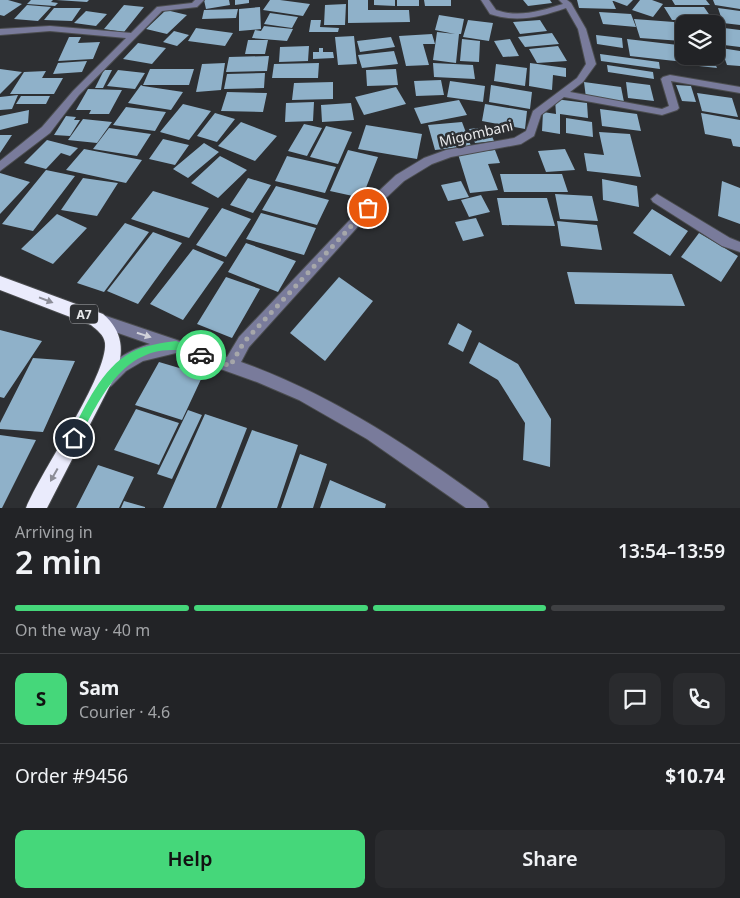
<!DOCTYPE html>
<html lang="en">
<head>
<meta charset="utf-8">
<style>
  body { margin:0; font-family:"Noto Sans",sans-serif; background:#2a2b2e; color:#f1f3f6; height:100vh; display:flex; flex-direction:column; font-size:19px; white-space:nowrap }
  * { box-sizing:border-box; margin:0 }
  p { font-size:16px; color:#a2a4a7 }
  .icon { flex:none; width:28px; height:28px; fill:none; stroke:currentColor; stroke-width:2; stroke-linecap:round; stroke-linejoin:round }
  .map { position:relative; height:508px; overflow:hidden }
  .sheet { display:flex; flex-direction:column; background:#222326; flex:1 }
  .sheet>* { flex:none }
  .fabs { position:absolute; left:675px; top:15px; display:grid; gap:10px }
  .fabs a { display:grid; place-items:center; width:50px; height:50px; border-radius:10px; background:#222326; box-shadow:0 2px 8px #0003,0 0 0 1px #3f4043; font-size:25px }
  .pin { position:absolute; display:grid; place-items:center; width:42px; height:42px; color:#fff; margin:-21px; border:2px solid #fff; border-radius:50%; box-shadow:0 1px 5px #0007 }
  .courier { position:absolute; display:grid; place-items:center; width:50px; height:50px; margin:-25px; border:4px solid #45d77a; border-radius:50%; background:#fff; color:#222; box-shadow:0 1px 6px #0007 }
  .overview em { font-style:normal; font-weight:600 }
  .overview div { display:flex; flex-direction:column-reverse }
  .overview { display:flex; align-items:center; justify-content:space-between; height:85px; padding:0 15px }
  h1 { font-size:32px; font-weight:600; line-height:38px }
  .bar { display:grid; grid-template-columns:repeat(4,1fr); gap:8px 5px; align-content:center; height:60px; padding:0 15px }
  .bar i { height:6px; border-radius:4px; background:#3f4043 }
  .bar .on { background:#45d77a }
  .bar p { grid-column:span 4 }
  .line { display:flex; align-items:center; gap:12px; padding:0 15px; border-top:1px solid #3f4043 }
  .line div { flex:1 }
  .round { display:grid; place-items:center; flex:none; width:52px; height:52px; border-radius:10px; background:#2a2b2e }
  .button { display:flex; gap:10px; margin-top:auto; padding:10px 15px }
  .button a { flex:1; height:58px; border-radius:10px; background:#45d77a; color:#111; font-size:20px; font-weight:600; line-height:58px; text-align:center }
  .button a+a { background:#2a2b2e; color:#f1f3f6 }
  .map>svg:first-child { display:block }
  .building { fill:#8fb1c9 }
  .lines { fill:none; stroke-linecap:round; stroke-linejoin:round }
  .minor-casing { stroke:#4b4d4f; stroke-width:2 }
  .highway-casing { stroke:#4b4d4f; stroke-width:2 }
  .minor { fill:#797b9b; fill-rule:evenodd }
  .highway { fill:#eaebfc; fill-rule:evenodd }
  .oneway { fill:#8c8d97 }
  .oneway2 { fill:#d1d2da }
  .route { fill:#45d77a }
  .done { stroke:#a6a7aa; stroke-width:5; stroke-dasharray:0 9 }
  .labels { text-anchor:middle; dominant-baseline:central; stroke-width:5; stroke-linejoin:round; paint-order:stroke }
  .shield { fill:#2d2f32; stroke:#afb0b3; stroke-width:1 }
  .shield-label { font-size:12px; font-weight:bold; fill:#e7e8ea }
  .street-label { font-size:14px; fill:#e7e8ea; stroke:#2d2f32 }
</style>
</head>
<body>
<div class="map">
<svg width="740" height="508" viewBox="0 0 740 508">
  <rect width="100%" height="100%" fill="#2d2f32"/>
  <path class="building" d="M0 0H8L22 4 4 16 0 15Z
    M31 0H53L51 2 58 3 55 6 27 4Z
    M56 0H89L87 2Z
    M204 0H229L230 5 206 9Z
    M235 0H249V3L235 5Z
    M270 0H280L310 4 303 16 263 10Z
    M348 0H368V10H409L410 22 348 23Z
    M374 0H395V6L374 5Z
    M397 0H419V6H397Z
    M424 0H451V6H425Z
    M523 0H550L552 3 528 6Z
    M577 0H612L616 9 579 8Z
    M611 0H633L627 6Z
    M640 0H652L663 4 653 17 632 10Z
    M672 0H706L710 5H675Z
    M713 0H740V9L715 5Z
    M346 4 345 25H324L325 5Z
    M27 5 51 7 38 21 14 19Z
    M124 5 144 7 124 32 104 29Z
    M260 7 261 29 239 31V9Z
    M664 7H704L713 20H672Z
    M54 8H81L72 21 44 20Z
    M718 8 740 11V25L723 23Z
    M238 9 236 18 202 19 204 10Z
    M166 10 187 15 167 34 146 29Z
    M86 11 107 14 96 26 74 23Z
    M599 12 631 14 636 27 603 24Z
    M270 13 298 17 292 28 264 24Z
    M439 15 464 19 461 34H459L456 63 433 60 437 32 455 34 435 30Z
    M634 19 674 22 682 41 640 38Z
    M311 20H321L320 27 339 28 338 32H309Z
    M468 20 493 23 489 41 463 37Z
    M540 20 547 31 520 34 513 22Z
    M675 22H684V42Z
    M264 26 293 29 287 41 252 38 255 30 261 31Z
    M716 27 740 30V47L716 44Z
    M196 28 233 33 225 46 188 41Z
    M174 31 189 35 177 46 163 42Z
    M552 33 559 44 525 47 518 37Z
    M432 34 435 44H423L429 65 406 66 399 36Z
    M596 35 622 38 623 48 597 44Z
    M354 36 357 64 338 65 335 37Z
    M69 37H81L78 43 100 42 93 59 58 61Z
    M391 37 395 47 360 52 357 41Z
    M462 39 480 41 479 62 460 61Z
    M510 39 519 56 503 57 494 41Z
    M627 39 678 45 684 62 630 56Z
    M248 40H268L265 54H245Z
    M138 43 166 48 152 64 123 59Z
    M309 46 308 61 279 62 280 47Z
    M558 46 567 61 537 63 529 49Z
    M319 48H323V52H333L334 58 313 59V52H319Z
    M721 48 740 51V66L727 65Z
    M394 51 398 64 362 68 358 55Z
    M600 54 659 62 660 69 601 61Z
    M269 56 267 71 226 72 229 57Z
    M686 56H712L717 68 690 65Z
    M87 61 82 72 53 74 58 63Z
    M225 63 221 90 196 92 202 64Z
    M319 63 318 78H272L274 64Z
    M433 63 473 65 475 79 434 77Z
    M530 63 566 68V77L553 75 552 90 529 86Z
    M496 64 527 68 525 86 494 81Z
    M607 65 653 72 654 79 608 72Z
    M0 69 22 72 0 94Z
    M150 69H194L189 85H143Z
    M396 69 398 85 367 86 366 70Z
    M104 70H112L103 88H95Z
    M118 70 145 73 135 89 107 86Z
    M46 71 42 78H63L54 94H10L24 72Z
    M265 73 264 88 224 89 227 74Z
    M441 80 444 95 416 96 414 81Z
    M450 81 485 86 483 102 447 97Z
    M333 82V99L292 100 294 83Z
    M584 82 621 87 624 102 586 98Z
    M626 82 650 85 654 101 628 98Z
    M141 85 143 86 183 92 171 110 128 103Z
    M491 85 532 92 530 109 489 102Z
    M676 85 691 86 696 102 682 101Z
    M396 87 406 104 364 115 355 97Z
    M88 89 122 90 109 114H89L91 110H76Z
    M227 92 267 93 263 112 221 111Z
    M697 93 732 98 738 117 702 111Z
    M18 95 12 109 0 110V97Z
    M21 96H50L46 104H16Z
    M555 99 587 103 588 118 560 114V134L542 131 543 112 556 114Z
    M459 100 467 115 421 124 414 108Z
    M314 102 313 121 285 122 286 103Z
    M351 103 354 120 322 122 321 105Z
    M183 104 211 111 189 140 160 132Z
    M485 104 527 111 525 129 482 121Z
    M126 107 166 112 155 131 113 125Z
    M600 109 637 114 641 131 602 126Z
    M29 110 28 123 0 130V116Z
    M215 113 235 119 217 142 197 136Z
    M701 113 740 120V147L733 146 731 139 705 134Z
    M66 116 76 117 74 120H80L70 136 54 135Z
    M566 118 592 122 593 137 566 133Z
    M83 119 112 122 97 143 68 140Z
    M241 122 277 136 255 161 218 146Z
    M462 122 471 146 435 150 428 125Z
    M304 124 322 128 307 156 288 151Z
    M366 125 422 134 417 159 358 149Z
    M326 126 352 132 338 164 310 157Z
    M488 127 494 141 475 143 469 129Z
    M109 128 151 134 137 156 93 149Z
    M599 132 630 134 641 177 587 171 584 153 604 155Z
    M0 135H12L0 153Z
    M163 139 189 145 175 165 149 159Z
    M47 140 78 148 70 156 61 153 46 169 24 163Z
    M204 143 219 152 188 178 173 169Z
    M84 149 142 160 126 183 66 170Z
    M565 149 575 170 546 172 538 151Z
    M348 150 378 157 362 198 330 191Z
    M495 150 500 163 488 164 498 190 470 193 458 154Z
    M220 156 247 170 218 198 191 183Z
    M287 156 336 167 325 193 275 181Z
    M46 170 75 176 33 231 2 224Z
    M0 173 30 182 0 214Z
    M500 174H562L568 192H504Z
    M83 178 118 183 97 216 61 210Z
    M248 178 271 185 253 213 230 205Z
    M602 179 637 186 639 207 603 200Z
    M461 181 469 197 448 201 441 185Z
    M722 181 740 188V224L718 216Z
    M276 186 329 200 317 225 262 210Z
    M153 191 209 208 189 238 131 219Z
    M555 194 592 196 598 221 560 219Z
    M481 195 490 212 469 217 461 200Z
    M497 198H547L555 226 502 225Z
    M222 208 251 219 226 257 196 245Z
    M652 209 688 231 670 256 633 233Z
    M261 213 316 228 304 255 246 239Z
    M57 214 87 228 53 264 21 249Z
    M476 218 484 236 463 241 455 222Z
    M557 221 597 225 602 250 561 246Z
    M125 223 149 232 104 292 77 283Z
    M153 232 182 243 138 304 107 291Z
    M699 233 738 256 721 282 681 257Z
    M246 243 296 261 278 292 228 272Z
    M193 249 224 262 183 320 150 304Z
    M567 272 672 274 685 306 575 304Z
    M226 277 260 289 232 338 197 324Z
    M339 277 373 301 325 361 290 333Z
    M458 323 472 331 463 352 448 344Z
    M0 330 42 341 4 398 0 397Z
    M479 342 518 364 551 419 550 467 523 460 525 423 498 380 469 363Z
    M33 358 75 361 43 432 0 429V423Z
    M159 362 203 375 182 420 135 405Z
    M136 409 179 423 159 465 114 450Z
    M188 410 202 415 172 479 157 474Z
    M205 414 247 428 216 508H163Z
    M252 430 298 445 277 508H221Z
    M0 435 36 440 2 508H0Z
    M300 454 327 464 313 508H281Z
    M98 465 134 477 119 508H76Z
    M330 480 386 504 385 508H320Z
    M124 501 145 507V508H121Z"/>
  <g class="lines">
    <defs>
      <path id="minor" d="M195 0H204L197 7 162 11 79 95 50 133 0 171V161L42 127 73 91 126 38 50 31 0 35V29L50 26 131 33 157 7 192 3Z
        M481 0H489L496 10C519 18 540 11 563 4L559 0H567L571 3 586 29 596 64 583 82 570 92 662 109 669 106 661 79 663 77 670 75 740 87V93L671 81 679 108 677 110 662 115 564 97 541 115 534 136 521 144 451 157 432 164 404 181 372 211 249 347 241 362C331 394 409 446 486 502L489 508H466L367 439 299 400 257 382 176 353 143 361 126 371 111 386 106 388 101 386 99 381C107 362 131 349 150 344L92 324 90 319 92 314 97 313 227 357 239 337 364 205 396 175 424 158 446 150 514 138 526 131 533 111 577 78 586 64 578 29 566 8C540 17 517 23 490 14Z
        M657 194 730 238 740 242V252L722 246 653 202 651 199Z"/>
      <path id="highway" d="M0 276 103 314C123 331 125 352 115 376L47 508H26C41 471 108 375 105 343 104 335 97 330 91 325L0 290Z"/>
    </defs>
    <use href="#minor" class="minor-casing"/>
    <use href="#highway" class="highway-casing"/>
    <use href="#minor" class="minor"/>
    <use href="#highway" class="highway"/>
  </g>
  <defs><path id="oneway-solid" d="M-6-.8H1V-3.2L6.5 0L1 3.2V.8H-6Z" transform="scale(1.25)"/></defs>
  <g class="oneway">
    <use href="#oneway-solid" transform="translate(46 300) rotate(21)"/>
    <use href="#oneway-solid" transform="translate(54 475) rotate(119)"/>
  </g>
  <use class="oneway2" href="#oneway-solid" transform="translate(144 335) rotate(18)"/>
  <path class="route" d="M176 341 204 352V358L201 360C193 357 183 350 175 350 120 348 99 402 77 442H70V435C86 406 101 368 132 352 146 345 161 343 176 341Z"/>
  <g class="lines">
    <path class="done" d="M201 355 230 366 244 342 368 208"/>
  </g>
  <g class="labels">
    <rect class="shield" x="70" y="304.5" width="28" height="19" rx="4"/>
    <g class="shield-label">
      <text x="84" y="314">A7</text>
    </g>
    <g class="street-label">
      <text transform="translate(476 133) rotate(-13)">Migombani</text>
    </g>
  </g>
</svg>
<div class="fabs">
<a><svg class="icon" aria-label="layers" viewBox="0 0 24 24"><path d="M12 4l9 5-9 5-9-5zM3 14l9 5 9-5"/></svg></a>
</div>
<div class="pin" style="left:368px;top:208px;background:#ea580c"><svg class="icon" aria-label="bag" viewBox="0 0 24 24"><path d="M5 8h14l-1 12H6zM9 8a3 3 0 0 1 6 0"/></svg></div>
<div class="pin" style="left:74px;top:438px;background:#1f2937"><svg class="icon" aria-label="home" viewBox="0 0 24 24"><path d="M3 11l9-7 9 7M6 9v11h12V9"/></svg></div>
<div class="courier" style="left:201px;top:355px"><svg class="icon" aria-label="car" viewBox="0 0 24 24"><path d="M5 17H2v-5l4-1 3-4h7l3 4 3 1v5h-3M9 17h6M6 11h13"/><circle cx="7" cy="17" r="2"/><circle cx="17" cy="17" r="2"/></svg></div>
</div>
<section class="sheet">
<div class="overview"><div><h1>2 min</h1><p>Arriving in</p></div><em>13:54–13:59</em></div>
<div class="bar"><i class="on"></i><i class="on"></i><i class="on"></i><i></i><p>On the way · 40 m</p></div>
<div class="line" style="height:90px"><b class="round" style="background:#45d77a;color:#111">S</b><div><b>Sam</b><p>Courier · 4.6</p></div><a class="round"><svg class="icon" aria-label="chat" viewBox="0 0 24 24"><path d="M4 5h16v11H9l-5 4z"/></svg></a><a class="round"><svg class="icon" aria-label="phone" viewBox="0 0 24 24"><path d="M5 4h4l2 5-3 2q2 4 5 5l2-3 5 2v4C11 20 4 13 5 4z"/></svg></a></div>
<div class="line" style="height:65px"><div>Order #9456</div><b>$10.74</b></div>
<div class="button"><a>Help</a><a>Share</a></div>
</section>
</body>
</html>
